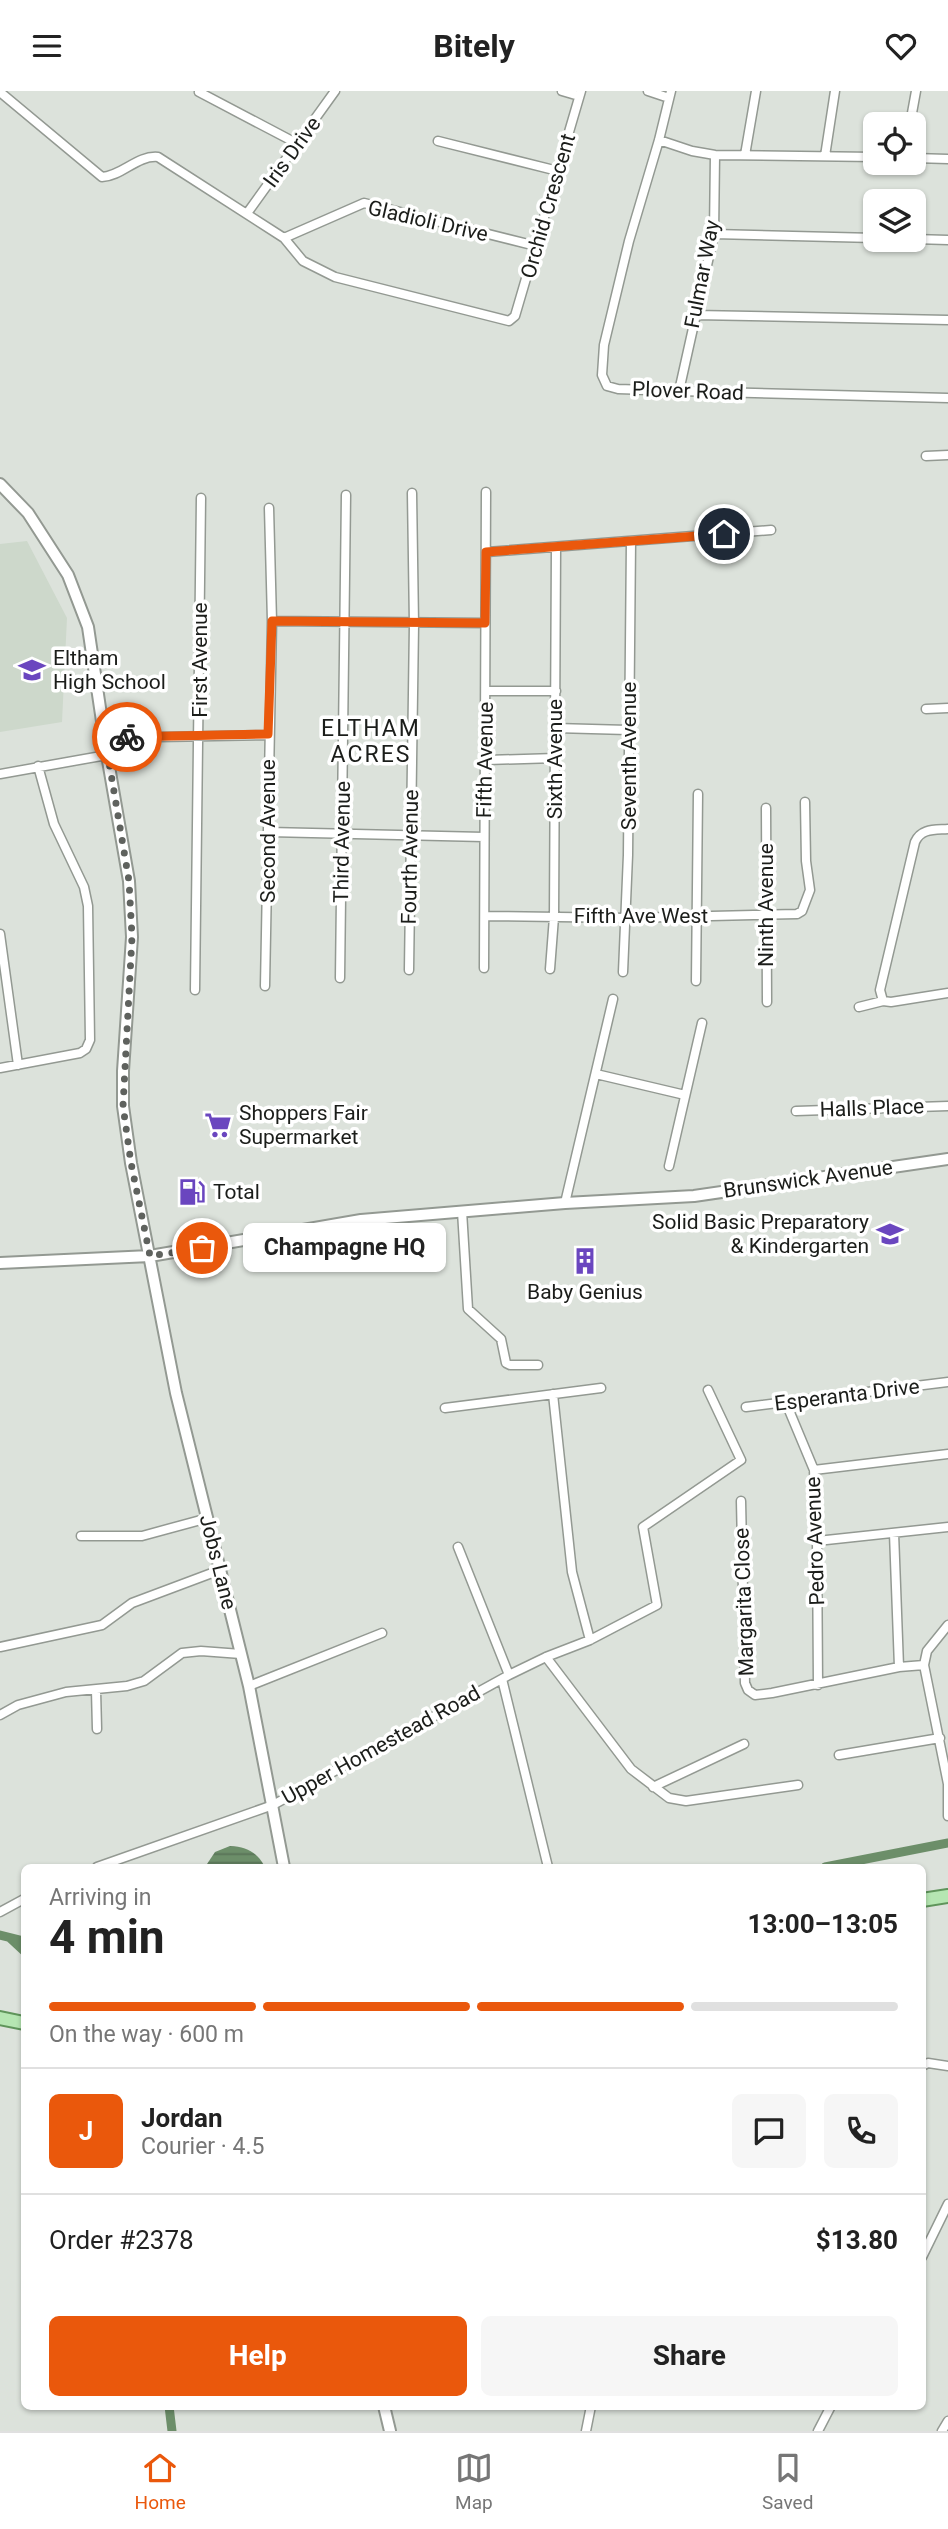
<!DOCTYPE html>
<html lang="en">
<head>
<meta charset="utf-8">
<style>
  body { margin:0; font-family:Roboto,sans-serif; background:#f6f6f6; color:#222; height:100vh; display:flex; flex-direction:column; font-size:26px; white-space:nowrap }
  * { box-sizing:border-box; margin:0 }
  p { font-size:23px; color:#767676 }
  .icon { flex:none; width:38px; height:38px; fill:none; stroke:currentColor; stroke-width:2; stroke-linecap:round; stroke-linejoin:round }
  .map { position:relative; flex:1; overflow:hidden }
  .drawer { position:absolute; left:21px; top:1773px; width:905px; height:546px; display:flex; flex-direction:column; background:#fff; border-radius:10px; box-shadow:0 2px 5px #0004 }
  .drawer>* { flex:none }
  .buttons { position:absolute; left:863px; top:21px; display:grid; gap:14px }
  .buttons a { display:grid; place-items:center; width:63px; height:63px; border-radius:10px; background:#fff; box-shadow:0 2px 5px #0004; font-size:35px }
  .pin { position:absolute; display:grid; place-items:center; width:60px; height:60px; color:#fff; margin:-30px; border:4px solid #fff; border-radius:50%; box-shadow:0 2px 7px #0007 }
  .courier { position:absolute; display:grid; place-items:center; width:70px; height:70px; margin:-35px; border:5px solid #ea580c; border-radius:50%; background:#fff; color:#222; box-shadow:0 2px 9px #0007 }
  .bubble { position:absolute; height:49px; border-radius:10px; background:#fff; box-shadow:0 2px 5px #0004; font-size:23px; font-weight:700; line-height:49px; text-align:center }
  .head em { font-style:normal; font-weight:700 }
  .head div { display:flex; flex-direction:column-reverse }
  .head { display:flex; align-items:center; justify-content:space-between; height:119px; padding:0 28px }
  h1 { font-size:46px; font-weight:700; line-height:52px }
  .bar { display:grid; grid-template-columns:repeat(4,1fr); gap:10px 7px; align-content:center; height:84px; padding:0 28px }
  .bar i { height:9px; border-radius:5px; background:#e0e0e0 }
  .bar .current { background:#ea580c }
  .bar p { grid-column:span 4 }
  .line { display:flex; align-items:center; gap:18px; padding:0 28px; border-top:2px solid #e0e0e0 }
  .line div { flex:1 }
  .round { display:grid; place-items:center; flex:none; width:74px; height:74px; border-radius:10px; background:#f6f6f6 }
  .cta { display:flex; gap:14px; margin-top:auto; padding:14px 28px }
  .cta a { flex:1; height:80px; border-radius:10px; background:#ea580c; color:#fff; font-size:28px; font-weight:700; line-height:80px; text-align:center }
  .cta a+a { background:#f6f6f6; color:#222 }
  header { display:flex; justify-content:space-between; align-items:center; height:91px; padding:0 28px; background:#fff; font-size:32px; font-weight:700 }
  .menu { display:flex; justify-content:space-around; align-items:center; height:98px; border-top:2px solid #e0e0e0; background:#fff; font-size:19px; color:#767676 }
  .menu a { display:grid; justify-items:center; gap:4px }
  .menu .current { color:#ea580c }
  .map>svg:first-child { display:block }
  .built { fill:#cdd8cb }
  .water { fill:url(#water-rules) }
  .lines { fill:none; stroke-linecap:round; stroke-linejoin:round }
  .canal { stroke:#6c8e69; stroke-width:9 }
  .street-casing { stroke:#939992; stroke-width:11 }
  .secondary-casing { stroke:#939992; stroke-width:14 }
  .primary-casing { stroke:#5f955b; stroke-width:16 }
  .street { stroke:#fff; stroke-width:8 }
  .secondary { stroke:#fff; stroke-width:10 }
  .primary { stroke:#b5e6b2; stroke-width:12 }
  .done { stroke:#5f625e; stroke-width:7; stroke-dasharray:0 12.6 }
  .route { stroke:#ea580c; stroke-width:9 }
  .labels { text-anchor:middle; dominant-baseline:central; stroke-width:7; stroke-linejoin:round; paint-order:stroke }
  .street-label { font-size:21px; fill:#1b1d1a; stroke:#fff }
  .poi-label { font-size:21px; fill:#1b1d1a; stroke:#fff; text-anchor:start }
  .neighbourhood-label { font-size:23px; letter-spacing:2px; fill:#1b1d1a; stroke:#fff }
</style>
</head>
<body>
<header><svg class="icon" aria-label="menu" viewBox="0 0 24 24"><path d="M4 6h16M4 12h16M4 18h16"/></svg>Bitely<svg class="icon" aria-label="heart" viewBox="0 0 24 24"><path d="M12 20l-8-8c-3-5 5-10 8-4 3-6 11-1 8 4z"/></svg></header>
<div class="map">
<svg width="948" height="2340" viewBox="0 0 948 2340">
  <defs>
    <pattern id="water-rules" width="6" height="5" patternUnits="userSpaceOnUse" patternTransform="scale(1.75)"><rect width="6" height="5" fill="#6c8e69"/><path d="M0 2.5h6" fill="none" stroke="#587356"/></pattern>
  </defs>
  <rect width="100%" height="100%" fill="#dce2db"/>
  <path class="built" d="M27 450 67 527 62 631 0 641V453Z"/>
  <path class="water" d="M230 1755C247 1756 257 1761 265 1776H205L215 1761Z"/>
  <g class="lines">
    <path class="canal" d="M825 1776 948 1752
      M0 1844 24 1850
      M10 1847 24 1860
      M169 2315 172 2340"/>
    <defs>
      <path id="street" d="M562 0 579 5
        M648 0 669 7
        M671 0 659 49 629 150 604 254 602 284 607 295 618 298 679 300 948 307
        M0 1 102 86C122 85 137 64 158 66L284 147 303 170 335 186 509 230 515 225 581 0
        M199 1 298 53
        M910 33 916 0
        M659 49 692 60 715 64 875 66
        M438 50 558 80
        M745 64 756 0
        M825 65 835 0
        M914 67 948 68
        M248 121 335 0
        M714 143 875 147
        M284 147 364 112 536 155
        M914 148 948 149
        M695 224 948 229
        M679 300 714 143 715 64
        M926 365 948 364
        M487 461 771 439
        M272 530 485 532
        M486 600H556
        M926 618 948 617
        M555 637 628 639
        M105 647 268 644
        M487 669 556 667
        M0 683 107 664
        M766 717 767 911
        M269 741 484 746
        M485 825 627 827 797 823 802 820 810 799 806 770 805 711
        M0 843 18 974
        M484 877 486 401
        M550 878 554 826 556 457
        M409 879 414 533 412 402
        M623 881 628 764 631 450
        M340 887 346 404
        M696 890 698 703
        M265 895 272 530 269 417
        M195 899 201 407
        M883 910 880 899 915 751C921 737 935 739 948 738
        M859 916 883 910 891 911 948 902
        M0 977 80 962 86 958 90 949 88 815 84 796 54 733 38 675
        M596 983 685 1004
        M796 1020 948 1015
        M669 1075 702 932
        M565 1112 613 908
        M462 1120 468 1218 501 1248 506 1272 510 1274H538
        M553 1303 572 1481 590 1549
        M786 1312 814 1379 817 1450 818 1594
        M746 1316 948 1291
        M445 1317 601 1297
        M814 1379 948 1363
        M741 1410 745 1592 748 1599 755 1604 772 1602 899 1576 924 1574
        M894 1442 899 1576
        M81 1445H142L208 1427
        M817 1450 948 1436
        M458 1456 509 1584
        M948 1534 927 1560 924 1574 948 1693
        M0 1556 102 1534 132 1512 220 1479
        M546 1566 631 1678 669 1707 686 1710 798 1694
        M502 1588 548 1776
        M249 1595 382 1542
        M96 1599 97 1638
        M0 1624 18 1614 66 1601 127 1595 144 1590 182 1562 201 1560 241 1563
        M839 1664 940 1647
        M948 1693V1725
        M653 1696 744 1653
        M97 1776 273 1714 509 1584 546 1566 590 1549 657 1514 643 1436 741 1369 708 1299
        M0 1821 24 1808
        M922 1975 928 1972 948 1975
        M922 2166 948 2113
        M586 2340 591 2315
        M818 2340 831 2315
        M942 2340 948 2330"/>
      <path id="secondary" d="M0 393 28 422 68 484 88 536 107 664 129 790 132 846 123 980V1015L131 1072 176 1302 249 1595 284 1776
        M0 1172 150 1165 361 1129 565 1112 694 1105 948 1068
        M384 2315 390 2340"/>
      <path id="primary" d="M922 1809 948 1805
        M0 1927 24 1932"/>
    </defs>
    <use href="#street" class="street-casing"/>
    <use href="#secondary" class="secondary-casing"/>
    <use href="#primary" class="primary-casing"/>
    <use href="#street" class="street"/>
    <use href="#secondary" class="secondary"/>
    <use href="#primary" class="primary"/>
  </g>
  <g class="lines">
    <path class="done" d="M127 646 105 647 129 790 132 846 123 1015 131 1072 150 1165 202 1157"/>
    <path class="route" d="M127 646 268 643 272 530 485 532 486 461 724 443"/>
  </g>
  <defs>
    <symbol id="school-bare" viewBox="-9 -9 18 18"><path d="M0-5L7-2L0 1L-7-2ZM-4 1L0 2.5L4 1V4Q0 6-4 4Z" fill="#6a46bf" stroke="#fff" stroke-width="2.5" paint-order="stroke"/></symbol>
    <symbol id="supermarket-bare" viewBox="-9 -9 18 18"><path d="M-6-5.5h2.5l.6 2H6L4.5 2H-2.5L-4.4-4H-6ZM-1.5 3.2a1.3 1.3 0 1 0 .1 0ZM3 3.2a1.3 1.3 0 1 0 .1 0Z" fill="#6a46bf" stroke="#fff" stroke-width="2.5" paint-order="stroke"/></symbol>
    <symbol id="fuel-bare" viewBox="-9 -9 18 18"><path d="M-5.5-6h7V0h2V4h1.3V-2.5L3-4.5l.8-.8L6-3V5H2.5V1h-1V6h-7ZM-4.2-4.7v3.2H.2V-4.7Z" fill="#6a46bf" stroke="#fff" stroke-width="2.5" paint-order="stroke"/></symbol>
    <symbol id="building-bare" viewBox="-9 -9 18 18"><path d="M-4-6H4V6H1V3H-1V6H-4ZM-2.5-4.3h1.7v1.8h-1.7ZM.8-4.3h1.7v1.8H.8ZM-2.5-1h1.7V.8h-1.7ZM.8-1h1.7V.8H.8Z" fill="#6a46bf" stroke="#fff" stroke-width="2.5" paint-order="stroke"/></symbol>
  </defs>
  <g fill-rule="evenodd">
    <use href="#school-bare" x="13" y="560" width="38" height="38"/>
    <use href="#supermarket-bare" x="199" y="1015" width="38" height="38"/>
    <use href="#fuel-bare" x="173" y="1082" width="38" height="38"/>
    <use href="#school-bare" x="871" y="1124" width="38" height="38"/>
    <use href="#building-bare" x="566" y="1151" width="38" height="38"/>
  </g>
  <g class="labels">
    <g class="street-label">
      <text transform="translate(292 61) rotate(-54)">Iris Drive</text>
      <text transform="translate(548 115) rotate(-74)">Orchid Crescent</text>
      <text transform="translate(428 130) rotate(13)">Gladioli Drive</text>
      <text transform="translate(702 183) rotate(-79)">Fulmar Way</text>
      <text transform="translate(688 300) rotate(2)">Plover Road</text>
      <text transform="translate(200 569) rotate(-90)">First Avenue</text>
      <text transform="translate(629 665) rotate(-90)">Seventh Avenue</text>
      <text transform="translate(555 668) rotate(-90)">Sixth Avenue</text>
      <text transform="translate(485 669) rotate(-89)">Fifth Avenue</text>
      <text transform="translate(268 740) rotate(-90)">Second Avenue</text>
      <text transform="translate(342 751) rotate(-89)">Third Avenue</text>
      <text transform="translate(410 766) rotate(-89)">Fourth Avenue</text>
      <text transform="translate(766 814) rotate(-90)">Ninth Avenue</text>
      <text x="641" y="825">Fifth Ave West</text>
      <text transform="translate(872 1017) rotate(-2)">Halls Place</text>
      <text transform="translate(808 1088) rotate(-8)">Brunswick Avenue</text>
      <text transform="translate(847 1304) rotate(-7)">Esperanta Drive</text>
      <text transform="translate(815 1450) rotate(-92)">Pedro Avenue</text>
      <text transform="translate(218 1471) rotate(76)">Jobs Lane</text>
      <text transform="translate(744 1511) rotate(-92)">Margarita Close</text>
      <text transform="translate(381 1654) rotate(-29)">Upper Homestead Road</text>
    </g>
    <g class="poi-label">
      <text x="53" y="567">Eltham<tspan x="53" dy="24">High School</tspan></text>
      <text x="239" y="1022">Shoppers Fair<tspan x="239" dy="24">Supermarket</tspan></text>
      <text x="213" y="1101">Total</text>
      <text x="869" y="1131" text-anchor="end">Solid Basic Preparatory<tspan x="869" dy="24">&amp; Kindergarten</tspan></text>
      <text x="585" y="1201" text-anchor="middle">Baby Genius</text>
    </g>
    <g class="neighbourhood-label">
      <text x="371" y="637">ELTHAM<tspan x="371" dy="26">ACRES</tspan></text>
    </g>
  </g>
</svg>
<div class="buttons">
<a><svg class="icon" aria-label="locate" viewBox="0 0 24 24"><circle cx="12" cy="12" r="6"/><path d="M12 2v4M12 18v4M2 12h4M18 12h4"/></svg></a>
<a><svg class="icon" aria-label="layers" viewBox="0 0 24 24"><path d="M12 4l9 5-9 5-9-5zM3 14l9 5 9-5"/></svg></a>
</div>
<div class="pin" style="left:202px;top:1157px;background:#ea580c"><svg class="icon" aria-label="bag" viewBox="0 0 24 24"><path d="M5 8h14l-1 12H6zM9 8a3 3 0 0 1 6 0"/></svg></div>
<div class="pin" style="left:724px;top:443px;background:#1f2937"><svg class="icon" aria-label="home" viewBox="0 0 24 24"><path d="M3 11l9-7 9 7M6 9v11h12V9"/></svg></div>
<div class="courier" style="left:127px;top:646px"><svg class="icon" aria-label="bike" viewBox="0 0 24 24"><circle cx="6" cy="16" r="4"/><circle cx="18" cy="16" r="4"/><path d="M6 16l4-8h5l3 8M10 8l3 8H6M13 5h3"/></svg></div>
<div class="bubble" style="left:243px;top:1132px;width:203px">Champagne HQ</div>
<section class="drawer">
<div class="head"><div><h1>4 min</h1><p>Arriving in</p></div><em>13:00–13:05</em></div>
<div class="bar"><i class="current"></i><i class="current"></i><i class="current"></i><i></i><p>On the way · 600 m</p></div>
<div class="line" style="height:126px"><b class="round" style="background:#ea580c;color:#fff">J</b><div><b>Jordan</b><p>Courier · 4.5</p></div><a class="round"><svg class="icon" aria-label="chat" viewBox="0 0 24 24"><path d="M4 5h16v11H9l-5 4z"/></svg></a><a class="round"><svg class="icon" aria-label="phone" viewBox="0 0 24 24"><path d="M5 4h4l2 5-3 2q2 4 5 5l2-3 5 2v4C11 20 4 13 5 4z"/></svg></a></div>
<div class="line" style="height:91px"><div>Order #2378</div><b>$13.80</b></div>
<div class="cta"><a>Help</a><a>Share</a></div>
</section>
</div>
<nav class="menu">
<a class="current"><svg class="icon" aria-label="home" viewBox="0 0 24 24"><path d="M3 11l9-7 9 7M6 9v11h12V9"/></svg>Home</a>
<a><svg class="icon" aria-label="map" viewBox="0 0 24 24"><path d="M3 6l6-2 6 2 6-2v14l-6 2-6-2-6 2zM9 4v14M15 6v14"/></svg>Map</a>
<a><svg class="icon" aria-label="saved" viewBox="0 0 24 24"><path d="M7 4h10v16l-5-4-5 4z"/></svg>Saved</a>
</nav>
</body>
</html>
